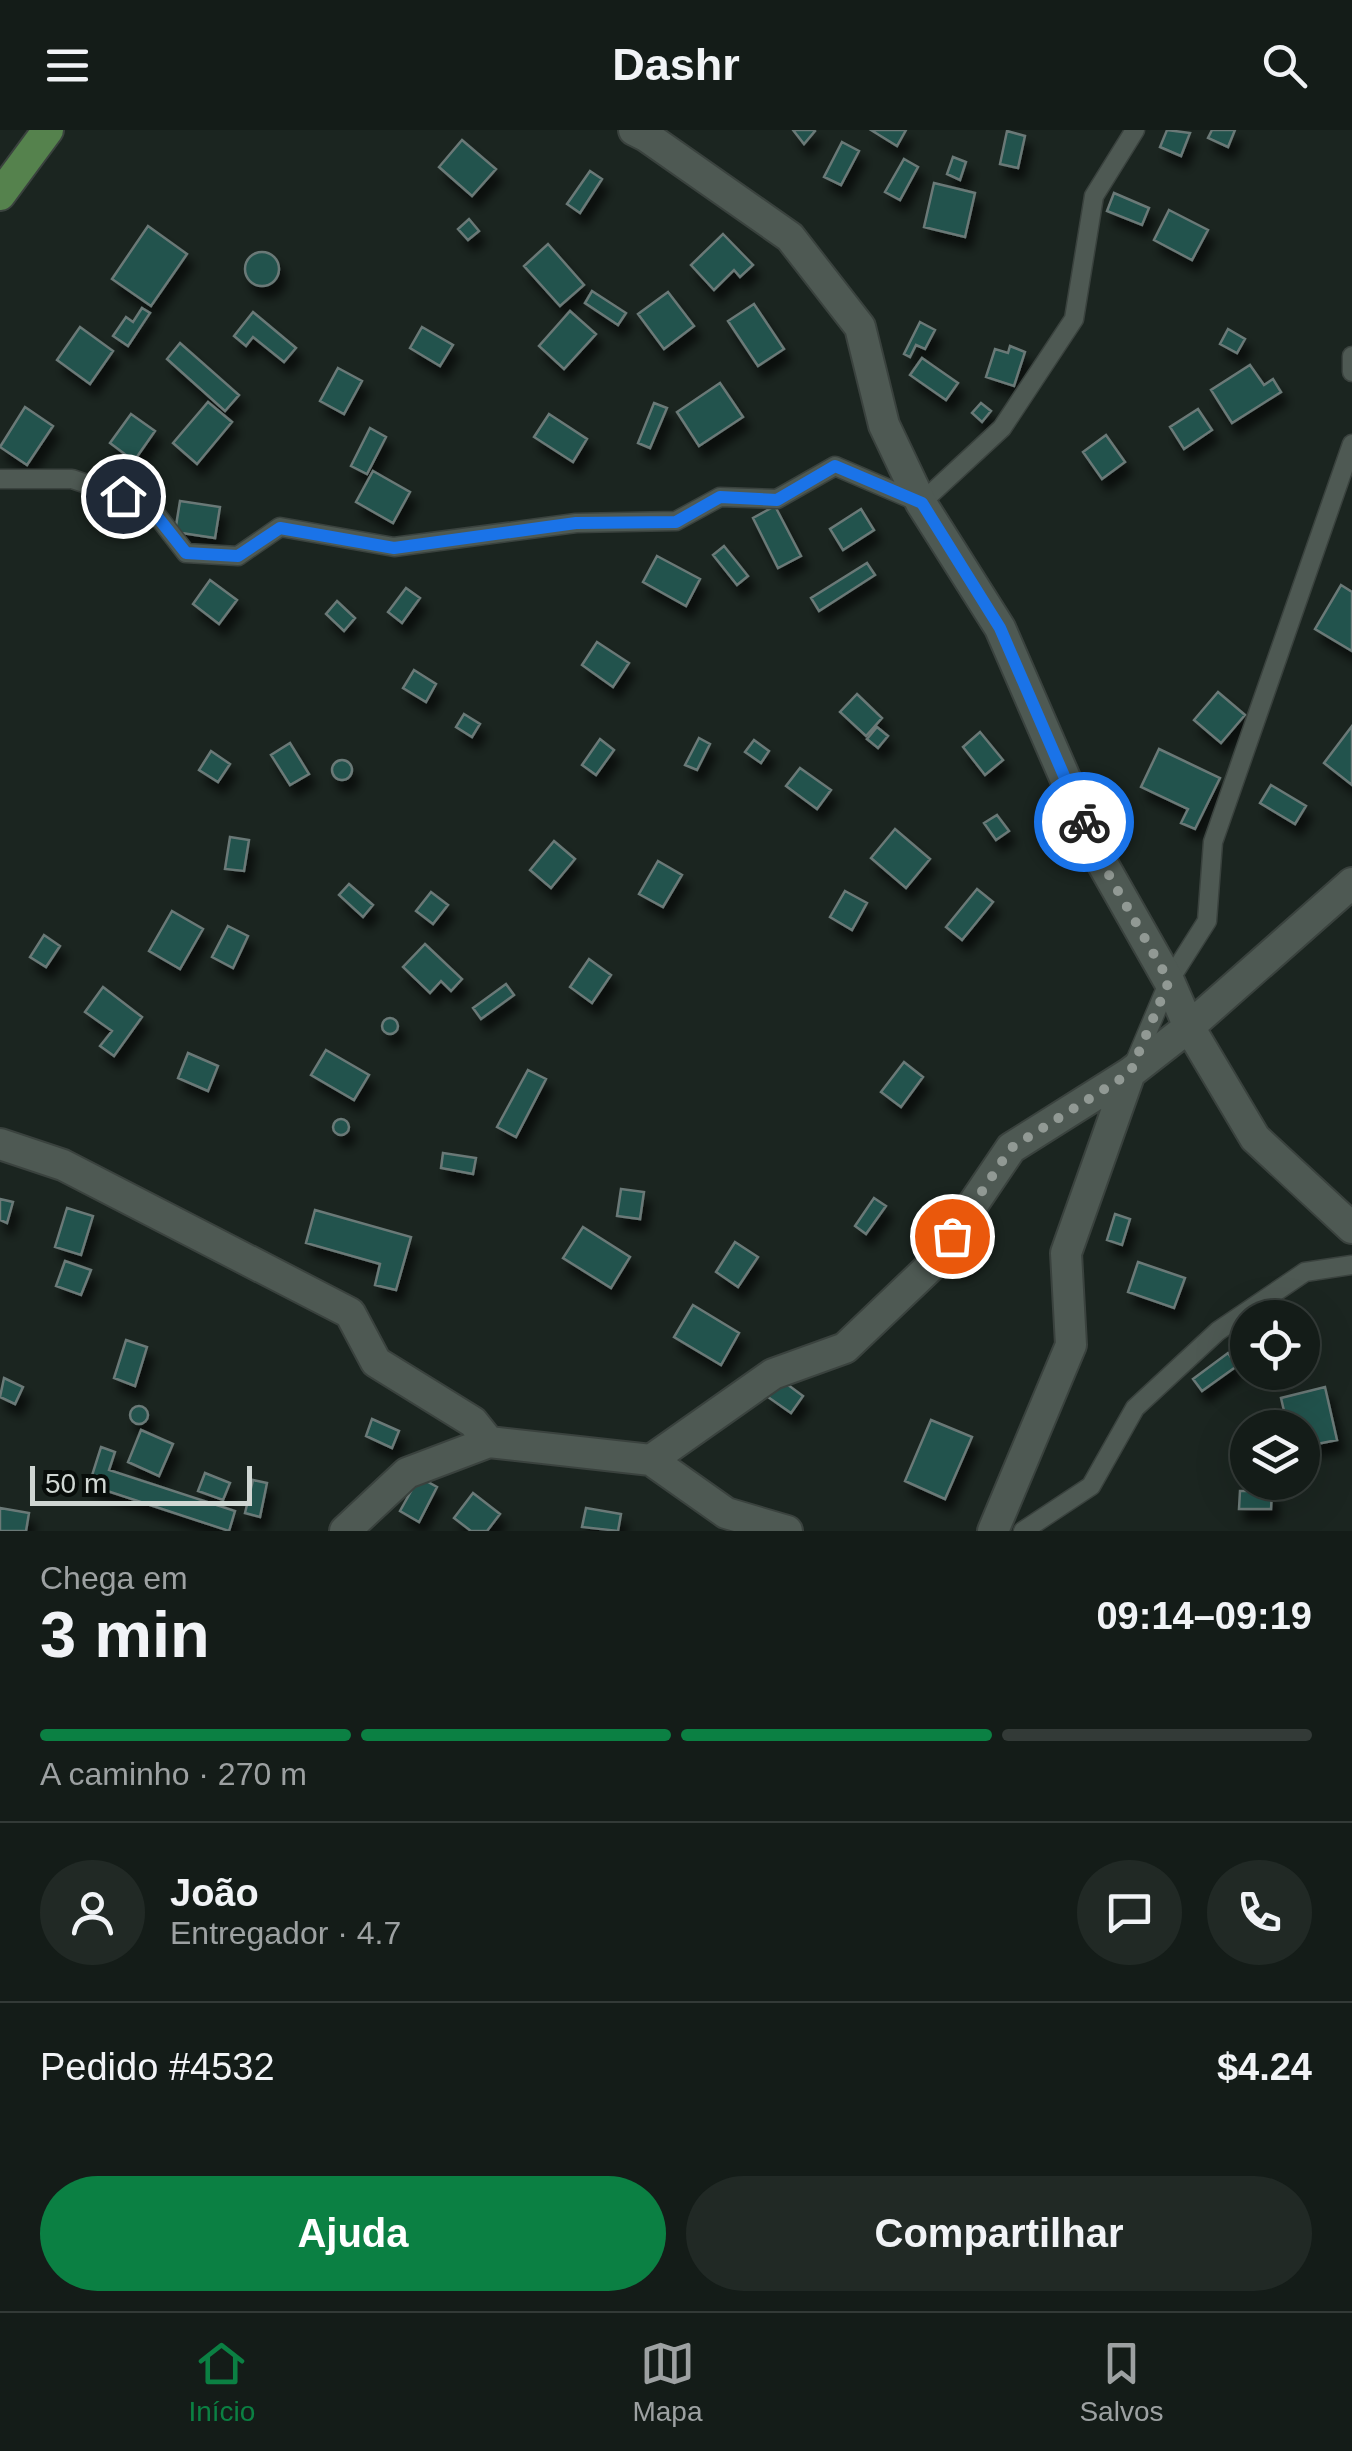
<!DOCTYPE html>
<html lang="pt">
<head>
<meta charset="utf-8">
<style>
  body { margin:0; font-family:Helvetica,sans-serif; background:#212925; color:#f1f3f6; height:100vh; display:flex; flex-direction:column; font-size:38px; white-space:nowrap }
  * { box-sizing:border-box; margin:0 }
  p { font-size:32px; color:#9da1a2 }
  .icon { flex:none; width:55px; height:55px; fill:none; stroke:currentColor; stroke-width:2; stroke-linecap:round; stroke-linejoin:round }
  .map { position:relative; height:1401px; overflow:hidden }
  .sheet { display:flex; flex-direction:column; background:#141c18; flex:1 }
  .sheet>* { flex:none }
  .buttons { position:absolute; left:1230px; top:1170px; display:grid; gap:20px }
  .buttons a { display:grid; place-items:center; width:90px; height:90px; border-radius:50%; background:#141c18; box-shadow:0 10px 40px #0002,0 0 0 2px #333a37; font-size:50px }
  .scale { position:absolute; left:30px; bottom:25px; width:222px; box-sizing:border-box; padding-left:10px; border:5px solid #d0d7d3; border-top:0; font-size:28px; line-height:35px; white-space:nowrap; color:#d0d7d3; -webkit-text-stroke:8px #080d0a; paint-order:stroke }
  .pin { position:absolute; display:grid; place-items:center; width:85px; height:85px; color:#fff; margin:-42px; border:5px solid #fff; border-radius:50%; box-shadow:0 2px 10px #0007 }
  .courier { position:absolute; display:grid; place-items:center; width:100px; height:100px; margin:-50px; border:8px solid #1a73e8; border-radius:50%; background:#fff; color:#222; box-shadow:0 2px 12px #0007 }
  .summary em { font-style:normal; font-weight:600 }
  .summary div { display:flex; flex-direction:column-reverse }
  .summary { display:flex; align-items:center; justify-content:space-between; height:170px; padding:0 40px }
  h1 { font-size:65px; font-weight:600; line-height:75px }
  .bar { display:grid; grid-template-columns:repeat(4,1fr); gap:15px 10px; align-content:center; height:120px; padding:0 40px }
  .bar i { height:12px; border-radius:8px; background:#333a37 }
  .bar .current { background:#0b8043 }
  .bar p { grid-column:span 4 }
  .line { display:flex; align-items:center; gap:25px; padding:0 40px; border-top:2px solid #333a37 }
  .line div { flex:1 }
  .round { display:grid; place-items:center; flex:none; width:105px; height:105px; border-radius:52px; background:#212925 }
  .button { display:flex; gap:20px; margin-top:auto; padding:20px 40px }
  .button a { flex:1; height:115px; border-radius:60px; background:#0b8043; color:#fff; font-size:40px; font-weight:600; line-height:115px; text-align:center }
  .button a+a { background:#212925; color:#f1f3f6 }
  header { display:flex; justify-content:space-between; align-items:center; height:130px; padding:0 40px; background:#141c18; font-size:45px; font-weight:600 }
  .tab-bar { display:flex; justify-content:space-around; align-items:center; height:140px; border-top:2px solid #333a37; background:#141c18; font-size:28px; color:#9da1a2 }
  .tab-bar a { display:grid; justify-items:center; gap:5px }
  .tab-bar .current { color:#0b8043 }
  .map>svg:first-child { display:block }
  .building { fill:#20524d; stroke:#6b7977; stroke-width:2.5; filter:url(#shadow) }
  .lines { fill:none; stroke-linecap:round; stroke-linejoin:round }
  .service-casing { stroke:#3a423e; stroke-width:21 }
  .minor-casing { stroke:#3a423e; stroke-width:34 }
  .primary-casing { stroke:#3a423e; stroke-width:34 }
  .service { stroke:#4e5953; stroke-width:18 }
  .minor { stroke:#4e5953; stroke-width:30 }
  .primary { stroke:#55824d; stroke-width:30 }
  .done { stroke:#919994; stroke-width:10; stroke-dasharray:0 18 }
  .route { stroke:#1a73e8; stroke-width:12 }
</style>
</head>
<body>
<header><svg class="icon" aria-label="menu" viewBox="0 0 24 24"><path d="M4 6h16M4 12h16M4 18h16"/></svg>Dashr<svg class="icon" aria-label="search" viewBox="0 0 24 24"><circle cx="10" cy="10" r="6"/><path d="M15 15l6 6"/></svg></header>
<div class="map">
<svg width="1352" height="1401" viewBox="0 0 1352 1401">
  <defs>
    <filter id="shadow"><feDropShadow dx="6" dy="11" stdDeviation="5" flood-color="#0009"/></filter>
  </defs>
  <rect width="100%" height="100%" fill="#1b2520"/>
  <path class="building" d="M793 0H814L815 1 804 14Z
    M871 0H906L897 16Z
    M1167 0 1190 3 1181 26 1160 17Z
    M1212 0H1235L1228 17 1208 8Z
    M1007 1 1025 6 1018 38 1000 34Z
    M462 10 496 39 472 66 439 37Z
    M842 12 859 21 841 55 824 47Z
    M953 27 966 32 960 50 947 44Z
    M904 29 918 37 900 70 885 62Z
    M590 41 602 49 580 83 567 74Z
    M934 53 975 63 965 107 924 97Z
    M1114 63 1149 78 1142 95 1107 81Z
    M1169 80 1208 100 1192 130 1154 110Z
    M469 89 479 101 468 110 458 99Z
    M148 96 187 124 151 176 112 149Z
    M723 104 753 135 740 147 734 140 714 160 691 135Z
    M548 114 584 155 560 176 524 136Z
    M245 139a17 17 0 1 1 34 0a17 17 0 1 1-34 0Z
    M592 161 626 183 618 195 585 173Z
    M668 162 694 196 664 219 638 184Z
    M754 174 784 219 758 236 728 191Z
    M142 178 150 183 128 216 113 206 126 187 133 192Z
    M570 181 596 204 564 239 539 216Z
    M253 182 296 218 284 232 253 207 246 216 234 206Z
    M920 192 935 200 925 219 916 215 910 227 904 224Z
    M80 197 113 221 90 254 57 230Z
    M422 197 453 215 440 236 410 218Z
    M1228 199 1245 209 1237 223 1220 214Z
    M180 213 239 265 225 281 167 229Z
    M1010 216 1025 222 1014 256 986 247 995 219 1008 223Z
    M922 228 958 253 946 270 910 245Z
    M1250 235 1264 255 1273 249 1281 262 1232 293 1211 260Z
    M338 238 362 251 344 284 320 271Z
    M720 253 743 287 699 316 677 282Z
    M208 272 232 292 197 334 173 313Z
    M654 273 667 278 650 318 638 313Z
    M981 273 991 281 982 292 972 283Z
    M25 277 53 296 27 335 0 317Z
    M1198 279 1212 300 1184 319 1170 297Z
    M131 284 155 301 134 331 110 313Z
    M549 284 587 309 573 332 534 307Z
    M370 298 386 307 367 344 351 336Z
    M1106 305 1125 332 1102 349 1083 322Z
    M373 341 410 362 393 393 356 372Z
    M180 371 220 377 215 408 175 402Z
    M775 376 801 426 778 438 753 388Z
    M861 379 874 400 843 420 830 399Z
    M724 416 748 446 737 455 713 425Z
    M657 426 700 449 686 476 643 452Z
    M867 433 875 445 819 481 811 468Z
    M210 450 237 470 219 494 193 474Z
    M1341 455 1352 462V521L1315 499Z
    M406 458 420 468 402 493 388 482Z
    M337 471 355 488 344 501 326 484Z
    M597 512 629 533 613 557 582 535Z
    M414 540 436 554 426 572 403 558Z
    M1218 562 1245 585 1221 613 1194 590Z
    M857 564 882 588 866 606 840 582Z
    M464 584 480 594 472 607 456 597Z
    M1352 596V655L1324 633Z
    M877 597 888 606 878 618 867 609Z
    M980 602 1003 630 985 645 963 617Z
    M699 608 710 614 697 640 685 635Z
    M600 609 614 620 596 645 582 635Z
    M754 610 769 621 761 633 745 622Z
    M290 613 309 644 290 655 271 625Z
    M1159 619 1220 648 1195 699 1181 693 1188 679 1141 657Z
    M211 621 230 634 218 652 199 640Z
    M332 640a10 10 0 1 1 20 0a10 10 0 1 1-20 0Z
    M800 638 831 660 817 679 786 656Z
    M1271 655 1306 676 1295 694 1260 673Z
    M997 685 1009 701 996 710 984 693Z
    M895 699 930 729 906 758 871 728Z
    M230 707 249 710 244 741 225 739Z
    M554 711 575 729 551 758 530 740Z
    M658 731 682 745 663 777 639 764Z
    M349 754 373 775 363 787 339 765Z
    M977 759 993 772 962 810 946 797Z
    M845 761 867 773 852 800 830 787Z
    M431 762 448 775 433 794 416 781Z
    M172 781 203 799 180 839 149 821Z
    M228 796 248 806 233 838 212 827Z
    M44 805 60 816 46 837 30 827Z
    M425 814 462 849 451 861 441 851 430 863 403 837Z
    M589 829 611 845 592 873 570 857Z
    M506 854 514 865 481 889 473 878Z
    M103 857 142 887 114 926 100 916 112 901 85 882Z
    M382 896a8 8 0 1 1 16 0a8 8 0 1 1-16 0Z
    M326 920 369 945 354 970 311 945Z
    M188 923 218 936 208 961 178 948Z
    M904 932 923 947 901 977 881 962Z
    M528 940 546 949 516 1007 497 997Z
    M333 997a8 8 0 1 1 16 0a8 8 0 1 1-16 0Z
    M443 1023 476 1028 473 1044 441 1038Z
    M621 1059 644 1062 640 1089 617 1086Z
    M874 1068 886 1076 866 1104 855 1096Z
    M0 1069 13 1072 7 1093 0 1090Z
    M67 1078 93 1086 81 1125 55 1117Z
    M315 1080 411 1107 396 1160 375 1155 380 1134 306 1113Z
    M1115 1084 1130 1089 1122 1115 1107 1110Z
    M583 1097 630 1127 611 1158 563 1128Z
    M966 1108 976 1119 958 1136 948 1125Z
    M735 1112 758 1127 738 1157 716 1142Z
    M65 1131 91 1140 81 1165 56 1156Z
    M1138 1132 1185 1148 1174 1178 1128 1162Z
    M693 1175 739 1203 721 1235 674 1207Z
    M126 1210 147 1217 135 1256 114 1248Z
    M1228 1223 1237 1236 1202 1261 1193 1249Z
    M4 1248 23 1257 15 1274 0 1267Z
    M780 1249 803 1266 791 1283 768 1267Z
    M1325 1257 1337 1310 1302 1317V1298H1288L1281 1268Z
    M130 1285a9 9 0 1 1 18 0a9 9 0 1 1-18 0Z
    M372 1289 399 1301 392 1318 366 1306Z
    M931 1290 972 1307 945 1369 905 1351Z
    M141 1300 173 1314 159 1346 128 1332Z
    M101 1317 115 1322 109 1340 235 1381 229 1401 89 1355Z
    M205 1343 230 1353 223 1370 198 1361Z
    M419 1347 437 1357 419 1392 400 1381Z
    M253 1350 267 1353 260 1387 245 1383Z
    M1240 1361H1272L1271 1379H1239Z
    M473 1363 500 1384 487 1401H471L454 1388Z
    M0 1378 29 1383 26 1401H0Z
    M586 1378 621 1384 618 1401 582 1397Z"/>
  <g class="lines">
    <defs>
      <path id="service" d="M1352 226V242
        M0 349H72L149 375 186 423 238 426 280 397 394 417 576 393 676 391 720 367 777 369 835 336 921 373 1002 298 1074 189 1094 66 1135 0
        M1133 936 1169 851 1207 791 1213 712 1352 314
        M1023 1401 1091 1356 1135 1278 1218 1201 1305 1142 1352 1135"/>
      <path id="minor" d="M634 0 646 6 790 107 860 197 884 295 921 373 1000 498 1101 731 1169 851 1189 897 1255 1008 1352 1098
        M0 1014 63 1035 350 1183 376 1232 473 1292 489 1312
        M651 1330 773 1244 845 1218 932 1135 1011 1018 1130 943 1189 897 1352 753
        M345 1401 407 1343 489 1312 651 1330 726 1383 787 1401
        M993 1401 1071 1215 1066 1123 1130 943"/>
      <path id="primary" d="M0 65 48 0"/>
    </defs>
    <use href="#service" class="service-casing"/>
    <use href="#minor" class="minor-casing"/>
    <use href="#primary" class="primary-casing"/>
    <use href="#service" class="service"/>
    <use href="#minor" class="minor"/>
    <use href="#primary" class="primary"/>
  </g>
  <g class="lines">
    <path class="done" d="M952 1106 1011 1018 1130 943 1169 851 1101 731 1084 692"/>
    <path class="route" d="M123 366 148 375 186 423 238 426 280 398 394 418 576 393 676 392 720 367 777 370 835 336 922 373 1000 498 1084 692"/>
  </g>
</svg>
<div class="buttons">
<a><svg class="icon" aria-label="locate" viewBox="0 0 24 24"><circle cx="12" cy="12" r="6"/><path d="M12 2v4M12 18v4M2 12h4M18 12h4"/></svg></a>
<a><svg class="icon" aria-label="layers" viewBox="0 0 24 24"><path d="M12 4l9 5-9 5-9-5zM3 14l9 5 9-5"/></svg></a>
</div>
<div class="scale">50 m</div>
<div class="pin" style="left:952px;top:1106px;background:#ea580c"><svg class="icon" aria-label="bag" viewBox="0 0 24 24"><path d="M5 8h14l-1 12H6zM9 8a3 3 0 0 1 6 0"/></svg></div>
<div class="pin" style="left:123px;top:366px;background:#1f2937"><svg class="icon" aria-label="home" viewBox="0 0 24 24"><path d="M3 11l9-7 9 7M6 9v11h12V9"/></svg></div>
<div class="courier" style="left:1084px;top:692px"><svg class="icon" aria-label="bike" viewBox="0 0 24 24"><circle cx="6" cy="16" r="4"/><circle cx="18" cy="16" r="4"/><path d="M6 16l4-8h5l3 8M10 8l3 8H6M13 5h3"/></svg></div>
</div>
<section class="sheet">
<div class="summary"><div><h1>3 min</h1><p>Chega em</p></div><em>09:14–09:19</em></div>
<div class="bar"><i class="current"></i><i class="current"></i><i class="current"></i><i></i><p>A caminho · 270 m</p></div>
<div class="line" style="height:180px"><a class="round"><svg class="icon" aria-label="person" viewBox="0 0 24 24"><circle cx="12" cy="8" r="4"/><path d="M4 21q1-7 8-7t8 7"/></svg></a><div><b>João</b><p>Entregador · 4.7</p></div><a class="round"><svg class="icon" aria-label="chat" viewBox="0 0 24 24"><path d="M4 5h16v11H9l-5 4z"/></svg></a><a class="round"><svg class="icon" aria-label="phone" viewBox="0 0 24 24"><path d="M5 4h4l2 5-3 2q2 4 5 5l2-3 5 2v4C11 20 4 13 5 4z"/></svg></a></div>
<div class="line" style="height:130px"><div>Pedido #4532</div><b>$4.24</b></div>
<div class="button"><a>Ajuda</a><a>Compartilhar</a></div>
</section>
<nav class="tab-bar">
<a class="current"><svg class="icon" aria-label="home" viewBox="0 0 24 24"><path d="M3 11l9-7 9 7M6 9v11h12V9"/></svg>Início</a>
<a><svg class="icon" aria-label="map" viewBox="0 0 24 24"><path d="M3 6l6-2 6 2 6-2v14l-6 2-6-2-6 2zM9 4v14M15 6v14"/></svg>Mapa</a>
<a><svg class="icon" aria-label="saved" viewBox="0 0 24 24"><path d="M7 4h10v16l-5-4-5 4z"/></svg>Salvos</a>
</nav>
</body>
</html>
